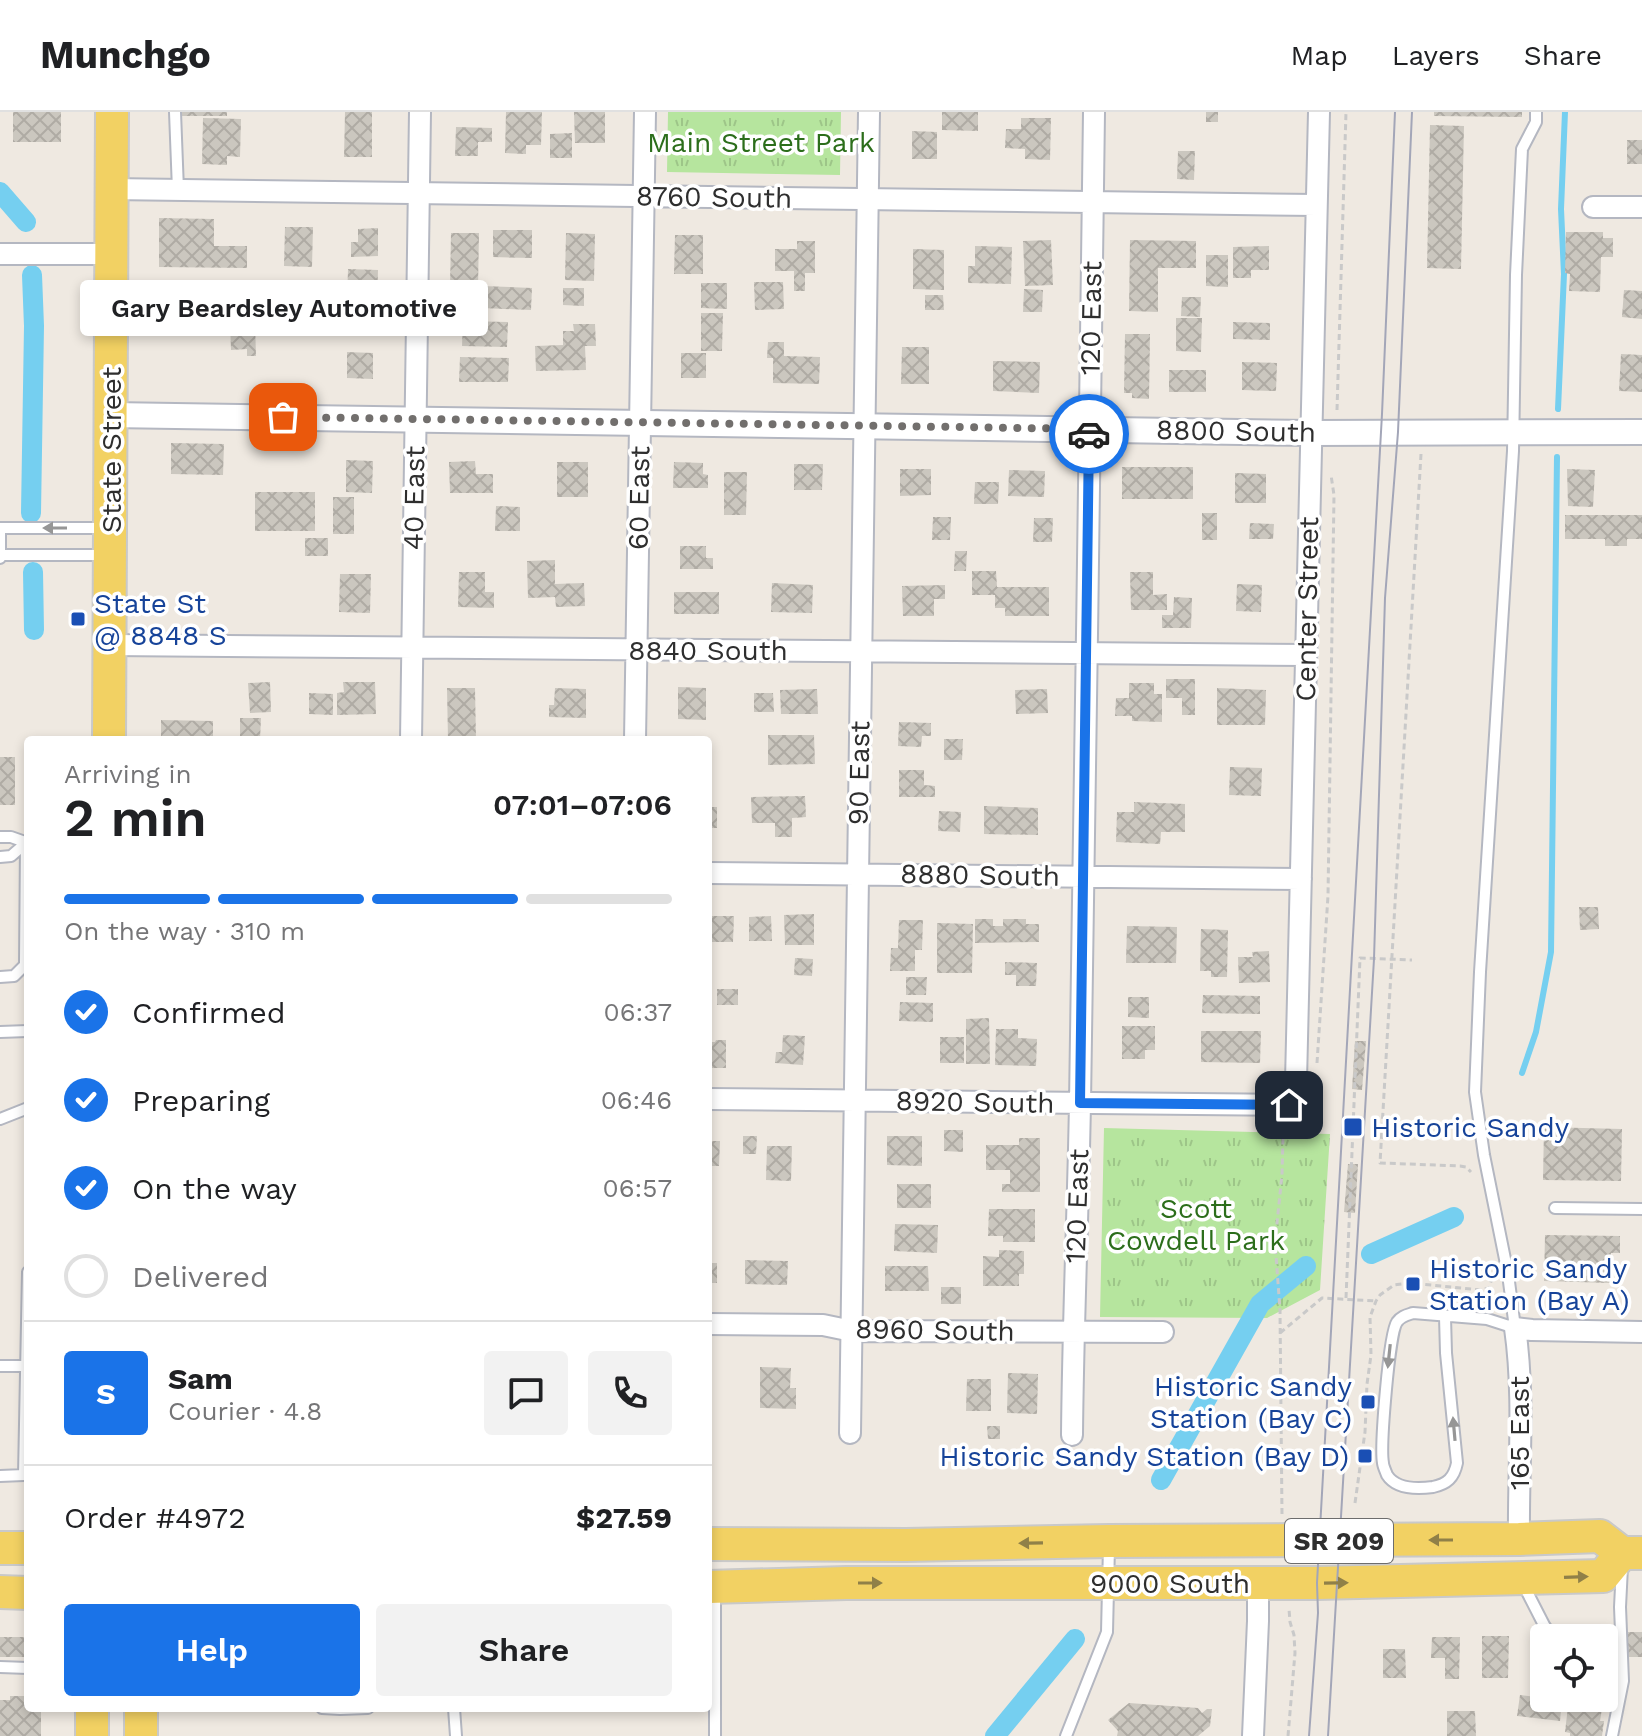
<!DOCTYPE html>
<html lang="en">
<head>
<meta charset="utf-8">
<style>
  body { margin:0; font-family:"Work Sans",sans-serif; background:#f2f2f2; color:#202124; height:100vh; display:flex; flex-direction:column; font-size:30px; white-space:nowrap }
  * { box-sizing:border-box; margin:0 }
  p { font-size:26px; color:#757577 }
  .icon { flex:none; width:44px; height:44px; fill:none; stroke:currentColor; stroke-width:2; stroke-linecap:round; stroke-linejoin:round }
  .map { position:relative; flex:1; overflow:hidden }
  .details { position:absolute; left:24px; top:624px; width:688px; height:976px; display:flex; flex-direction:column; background:#fff; border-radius:8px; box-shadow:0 4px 12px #0003 }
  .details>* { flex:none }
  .buttons { position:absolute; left:1530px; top:1512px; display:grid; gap:16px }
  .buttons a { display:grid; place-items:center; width:88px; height:88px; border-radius:8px; background:#fff; box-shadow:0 4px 12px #0003; font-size:40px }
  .pin { position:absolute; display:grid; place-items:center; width:68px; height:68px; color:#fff; margin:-34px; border-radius:16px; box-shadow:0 4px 12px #0006 }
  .courier { position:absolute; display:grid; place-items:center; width:80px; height:80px; margin:-40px; border:6px solid #1a73e8; border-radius:50%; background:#fff; color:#222; box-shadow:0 2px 10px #0007 }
  .bubble { position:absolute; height:56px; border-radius:8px; background:#fff; box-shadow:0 4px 12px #0003; font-size:26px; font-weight:600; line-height:56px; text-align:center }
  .headline em { font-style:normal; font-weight:600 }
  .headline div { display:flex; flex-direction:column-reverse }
  .headline { display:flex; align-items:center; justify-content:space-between; height:136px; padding:0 40px }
  h1 { font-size:52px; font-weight:600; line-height:60px }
  .bar { display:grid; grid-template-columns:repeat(4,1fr); gap:12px 8px; align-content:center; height:96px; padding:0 40px }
  .bar i { height:10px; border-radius:6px; background:#e0e0e0 }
  .bar .current { background:#1a73e8 }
  .bar p { grid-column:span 4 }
  .line { display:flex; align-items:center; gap:20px; padding:0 40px; border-top:2px solid #e0e0e0 }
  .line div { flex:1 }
  .round { display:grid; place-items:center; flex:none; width:84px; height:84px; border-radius:8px; background:#f2f2f2 }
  ol { padding:0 40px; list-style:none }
  li { display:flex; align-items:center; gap:24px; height:88px }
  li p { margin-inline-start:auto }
  li .icon { padding:8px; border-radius:50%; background:#1a73e8; color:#fff; stroke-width:4 }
  li:last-child { color:#757577 }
  li i { width:44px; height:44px; border:4px solid #e0e0e0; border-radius:50% }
  .action { display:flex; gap:16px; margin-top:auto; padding:16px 40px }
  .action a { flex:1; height:92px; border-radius:8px; background:#1a73e8; color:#fff; font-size:32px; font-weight:600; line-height:92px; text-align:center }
  .action a+a { background:#f2f2f2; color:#202124 }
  header { display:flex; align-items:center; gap:48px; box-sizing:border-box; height:112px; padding:0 40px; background:#fff; border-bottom:2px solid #e0e0e0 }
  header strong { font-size:38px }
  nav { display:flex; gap:44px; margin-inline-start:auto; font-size:28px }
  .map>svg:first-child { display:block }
  .park { fill:url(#park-tufts) }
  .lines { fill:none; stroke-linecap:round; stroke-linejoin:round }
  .stream { stroke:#75cff0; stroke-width:6 }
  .canal { stroke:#75cff0; stroke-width:20 }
  .building { fill:url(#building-cross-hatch) }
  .service-casing { stroke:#b4b7c1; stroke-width:14 }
  .minor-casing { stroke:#b4b7c1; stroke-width:24 }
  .tertiary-casing { stroke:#b4b7c1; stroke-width:28 }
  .primary-casing { stroke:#c9c9c9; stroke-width:36 }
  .path { stroke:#c9c9c9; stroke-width:3; stroke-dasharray:6 4; stroke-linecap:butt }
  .service { stroke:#fff; stroke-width:10 }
  .minor { stroke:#fff; stroke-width:20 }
  .tertiary { stroke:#fff; stroke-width:24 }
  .primary { stroke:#f2d163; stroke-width:32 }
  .tram { stroke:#a3a6b8; stroke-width:2 }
  .oneway { fill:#969696 }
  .oneway2 { fill:#908048 }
  .done { stroke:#726f6d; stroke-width:8; stroke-dasharray:0 14.4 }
  .route { stroke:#1a73e8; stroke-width:10 }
  .transit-dot { fill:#1a4fb4; stroke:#fff; stroke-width:3 }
  .labels { text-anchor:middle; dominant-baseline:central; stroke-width:7; stroke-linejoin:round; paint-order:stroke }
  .shield { fill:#fff; stroke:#6d6d6d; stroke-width:2 }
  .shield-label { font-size:26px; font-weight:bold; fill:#2e2e2e }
  .park-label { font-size:28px; fill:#2c6e1b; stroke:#fff }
  .street-label { font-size:28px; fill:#2e2e2e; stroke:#fff }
  .transit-label { font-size:28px; fill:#164399; stroke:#fff; text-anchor:start }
</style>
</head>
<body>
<header>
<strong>Munchgo</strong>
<nav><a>Map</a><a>Layers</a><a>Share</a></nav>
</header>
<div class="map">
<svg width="1642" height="1624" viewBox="0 0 1642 1624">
  <defs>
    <pattern id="park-tufts" width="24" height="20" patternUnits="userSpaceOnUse" patternTransform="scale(2)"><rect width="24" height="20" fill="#b6e59e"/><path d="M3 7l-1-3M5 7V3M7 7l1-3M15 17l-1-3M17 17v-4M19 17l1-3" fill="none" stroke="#9dc588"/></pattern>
    <pattern id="building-cross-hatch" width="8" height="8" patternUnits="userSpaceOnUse" patternTransform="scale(2)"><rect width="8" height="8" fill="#cbc7bf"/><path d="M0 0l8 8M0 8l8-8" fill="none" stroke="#afaba4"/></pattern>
  </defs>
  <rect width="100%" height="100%" fill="#efe9e1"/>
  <path class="park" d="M668 0H841L840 63 667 60Z
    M1104 1016 1330 1022 1320 1178 1267 1206 1100 1205Z"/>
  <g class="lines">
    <path class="stream" d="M1558 297 1564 162 1561 97 1565 0
      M1522 961 1536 920 1551 840 1557 345"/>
    <path class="canal" d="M0 80 26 110
      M31 401 34 214 32 163
      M33 460 34 518
      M1371 1142 1454 1105
      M1161 1368 1260 1192 1306 1154
      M995 1624 1075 1527"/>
  </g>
  <path class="building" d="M13 0H61V30H13Z
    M181 0H227V4H181Z
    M345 0H372V45H344Z
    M506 0H542L541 33H526V42L505 41Z
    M574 0H605V31H575Z
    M942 0H978V19L942 18Z
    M1206 0H1218V10H1206Z
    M1434 0H1522V5L1434 4Z
    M203 6 241 7 240 45 227 44V53L202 52Z
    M1021 6H1051L1050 48 1025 47V37L1005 36 1006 17H1021Z
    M1430 13 1464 14 1461 157 1427 156Z
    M456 15 492 16V30H478V44H455Z
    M912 19 937 20V47H912Z
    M572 21V46H550V22Z
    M1627 28H1642V52H1627Z
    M1178 39H1195L1194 68 1177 67Z
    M159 106 214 107V134H247V156L159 155Z
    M285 115H313L312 155 284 154Z
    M378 116V144L351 145V130H358V117Z
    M493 118H532V146L493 145Z
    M1566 120H1603V126H1613V145H1601L1600 180 1569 179 1570 162 1565 161Z
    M451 121H479L478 176 450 175Z
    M566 121 595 122 594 169 565 168Z
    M675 123H703V162H674Z
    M1051 128 1053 173 1025 174 1023 129Z
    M1130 128 1196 129V156H1158V200L1129 199Z
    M797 129H815V161H805V179H794V159H775V137H797Z
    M975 134 1012 135 1011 172 968 171V154H975Z
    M1269 134V158H1251V166H1233V135Z
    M913 137 944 138V178L913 177Z
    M1206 143H1228V175L1206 174Z
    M348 157 378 158 377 192 347 191Z
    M754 170H783L784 197 755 198Z
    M701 171H727V197L701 196Z
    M482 174 532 176 531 198 482 196Z
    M563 176H584V194L563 193Z
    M1024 177 1043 178 1042 200H1023Z
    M1624 178 1642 179V207L1622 205Z
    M925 183H943L944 198H925Z
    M1182 185H1201L1200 205 1181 204Z
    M701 201H723L722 239H701Z
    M1176 206H1202L1201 240 1176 239Z
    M463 209 508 210 507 235 462 234Z
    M230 210H255L256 244H247V237L231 238Z
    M1233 210 1270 211V228L1233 227Z
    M573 212H595L596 234H585L586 258 536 259 535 234 563 233V219H574Z
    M1125 222H1150L1149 287 1132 286V281H1124Z
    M768 230H784V244L820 245 819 272 773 271V246H767Z
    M902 235H929V272H901Z
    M347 240 373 241V267L347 266Z
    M681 241H706V266H681Z
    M1621 242 1642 243V280L1619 279Z
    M460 245 509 246 508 270H459Z
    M993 249 1040 250 1039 281 993 279Z
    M1242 250 1277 251 1276 279 1242 278Z
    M1169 258H1206V280H1169Z
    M171 331 224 332 223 363 171 362Z
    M346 348 373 349 372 381 346 380Z
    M475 349 476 362H493V381H450L449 350Z
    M557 350H588V385H557Z
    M674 350 703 351V362L708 363V376H673Z
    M794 352H823L822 378H794Z
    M1122 355H1193V387H1122Z
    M900 357H931V383L900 384Z
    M1567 357 1595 358 1593 395 1568 394Z
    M1009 358 1045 359 1044 385 1008 384Z
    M724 360H747L746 403H724Z
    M1235 361 1266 362V391H1235Z
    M975 370H999L998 392H974Z
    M255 380H315V419H255Z
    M333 385H354V422H333Z
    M496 394 520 395V419H495Z
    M1202 401H1217V428H1202Z
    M1565 403H1642V427H1627V434H1605V427H1565Z
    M933 405H951L950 428H932Z
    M1034 406H1053L1052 430H1033Z
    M1250 411 1274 412 1273 427H1249Z
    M305 426H328V444H305Z
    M680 434H706V446H713V457H680Z
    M955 439H967L966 459H954Z
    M555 448V472L584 471 585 494 556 495 555 485 528 486 527 449Z
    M972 459H996L997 475H1049V504H1005V496H995V483H972Z
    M459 460H485V480H494V496L458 495Z
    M1130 460H1153V483L1167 482V498H1131Z
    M340 462H371L370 501 339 500Z
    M772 471 813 473 812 501 771 500Z
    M1237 472 1262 473 1261 500 1236 499Z
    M945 473V487H934V504H903L902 474Z
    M674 480H719V502H674Z
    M1174 485 1192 486 1191 516H1162V503H1173Z
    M1166 567H1195V603H1182V586H1166Z
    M270 570 271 600 250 601 248 571Z
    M343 570H375L376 602 337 603V581L344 580Z
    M1129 571H1154V582H1162V610L1132 609V604H1115L1116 586H1129Z
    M678 575 706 576V608L678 607Z
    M447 576H475L476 628H448Z
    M555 576 586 577V606L549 605V593H554Z
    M1217 576 1266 578 1265 613H1217Z
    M817 577 818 602H781L780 578Z
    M1047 577 1048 601 1016 602 1015 578Z
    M309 581 333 582V603L309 602Z
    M754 581H773L774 600H754Z
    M240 606H261L260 628H240Z
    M161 608 213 609V628H161Z
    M899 610 931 611V624H922L921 635 898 634Z
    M768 623H814L815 652 768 653Z
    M944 627H963L962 648H944Z
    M0 645H15V693H0Z
    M1230 655 1262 656 1261 684 1229 683Z
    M899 658H924V673L935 674V685H899Z
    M805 684 806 705 792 706V725H775V711H752L751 685Z
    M1134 690 1185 692V720H1161L1160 732 1116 730 1117 700H1134Z
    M984 694 1038 696V723L984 722Z
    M708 695H717V716H708Z
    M939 699 961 700 960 720 938 719Z
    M1579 795H1598L1599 817 1580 818Z
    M814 802V833H785L784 803Z
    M712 804H734L733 830H711Z
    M771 804 772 829H749V805Z
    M975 807H993V814H1003V807H1026V812H1039V830L975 831Z
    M899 808H923L922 838H915V859H890L891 836H898Z
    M937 811 973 812 972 861H937Z
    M1127 814 1177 815 1176 851H1126Z
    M1201 817 1228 818 1227 865H1211V859H1200Z
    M1269 839 1270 870 1239 871 1238 845H1253L1252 840Z
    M795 846 813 847 812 864 794 863Z
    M1005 850 1037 851 1036 874H1016V863H1005Z
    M906 865H927L926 883H906Z
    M717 877H738V893H717Z
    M1203 883 1260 884V902L1202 901Z
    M1128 885H1149V906L1128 905Z
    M900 890 933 891V910L899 909Z
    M989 906 990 952H966V907Z
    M1122 914H1155V938H1145V947H1122Z
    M996 917H1018V926L1037 927 1036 954 995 953Z
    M1201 919H1261L1260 951 1201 950Z
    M783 923 805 924 803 953 775 951 776 940H782Z
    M940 925H964V951H940Z
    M716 928H726V956H708V930H715Z
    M1355 929H1366L1362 978 1352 977Z
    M1544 1015 1622 1017 1621 1069 1543 1068Z
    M944 1018H963V1040L944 1039Z
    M743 1024H757L756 1042H743Z
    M887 1024H922V1054L887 1053Z
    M1019 1026H1040V1080H1002V1072H1010V1058H986V1033H1019Z
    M708 1029H720L719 1054H708Z
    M767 1034H792L791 1069 766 1068Z
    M1348 1052H1358L1355 1101 1344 1100Z
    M897 1072H931V1096H897Z
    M989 1097H1035V1130H1003V1124H988Z
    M895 1112 938 1113 937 1141 894 1139Z
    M1545 1123 1620 1124V1141H1611L1610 1171 1544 1169Z
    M999 1138 1024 1139V1162H1019V1174H983V1144L999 1145Z
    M745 1148 788 1149 787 1173 745 1172Z
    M708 1151H717V1171H708Z
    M885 1154H928L929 1179H885Z
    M941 1175H961V1192H941Z
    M760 1255 791 1256 790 1276H796V1297L760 1296Z
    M1008 1261 1038 1262 1037 1302 1007 1301Z
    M967 1267H991V1299H966Z
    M987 1314H1000V1327H988Z
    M1628 1520H1642V1545H1627Z
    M1482 1524H1509L1508 1566H1482Z
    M0 1525H28V1545H0Z
    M1432 1525H1460L1459 1567H1445V1546H1431Z
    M1383 1537H1405L1406 1566H1383Z
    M1520 1583 1562 1588 1560 1609 1517 1604Z
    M10 1584H28V1596H41V1624H0V1588H10Z
    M1569 1586 1603 1590 1600 1609H1604L1602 1624H1570V1621L1565 1620Z
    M1129 1591 1198 1596 1202 1601 1207 1597H1212L1210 1614 1198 1624H1117L1118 1619 1108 1608Z
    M1447 1599H1475L1476 1624H1447Z"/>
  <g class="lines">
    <defs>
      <path id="service" d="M175 0 178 78
        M0 416H106
        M0 416V446
        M1 443H107
        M0 725H11L28 731
        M0 745 11 744 26 731
        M0 865 14 864 25 853 26 731
        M0 920 28 919
        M0 1007 28 996
        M1555 1096 1642 1097
        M1445 1205 1446 1241 1457 1351C1454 1366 1447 1372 1433 1375 1418 1377 1396 1377 1387 1363 1386 1360 1383 1354 1383 1351 1380 1335 1389 1221 1397 1210 1401 1204 1407 1203 1413 1201L1487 1207 1515 1216 1508 1162 1484 1043 1475 980 1480 860 1513 339 1516 163 1522 37 1536 10V0
        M0 1254H28
        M0 1364 24 1363 28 1160
        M1523 1472 1544 1513 1553 1526
        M1604 1538 1621 1537
        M0 1555 28 1556
        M322 1596 340 1597 368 1596
        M454 1596 456 1624
        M715 1624V1478
        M1066 1624 1107 1520 1109 1434
        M1612 1624 1623 1569 1620 1495 1622 1455"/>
      <path id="minor" d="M111 77 1316 93
        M1593 95H1642
        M0 142H111
        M110 533 1306 543
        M411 628 420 0
        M635 628 645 0
        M708 761 1301 767
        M708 987 1289 993 1296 969 1319 0
        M708 1212 823 1213 852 1219 1163 1220
        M850 1321 869 0
        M1072 1323C1073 1212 1078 1102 1080 991 1086 661 1089 330 1094 0
        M1519 1427C1518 1357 1525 1286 1515 1216L1532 1218 1642 1220
        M1253 1624 1258 1509V1471"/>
      <path id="tertiary" d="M111 303 1311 321 1642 320"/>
      <path id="primary" d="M109 628 112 0
        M708 1432 906 1433 1109 1429 1519 1427 1600 1424 1622 1441H1642
        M0 1436H28
        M708 1475 846 1471H1317L1603 1464 1622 1441
        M0 1480 28 1481
        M92 1624V1596
        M141 1624V1596"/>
    </defs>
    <use href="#service" class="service-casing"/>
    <use href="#minor" class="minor-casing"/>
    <use href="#tertiary" class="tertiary-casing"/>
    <use href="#primary" class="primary-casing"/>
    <path class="path" d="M1337 298 1346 0
      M1421 342 1380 1051 1460 1054 1466 1055 1471 1060
      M1317 951 1328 784 1334 383 1331 363
      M1346 1186 1360 846 1412 848
      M1280 1221 1322 1186 1376 1189
      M1355 1391 1365 1320 1367 1272 1371 1243 1370 1205 1376 1189 1380 1183 1394 1173 1410 1171 1481 1178 1489 1176 1492 1166
      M1282 1402 1280 1198 1275 1130 1282 1063 1283 1023C1300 1019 1309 1010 1311 993
      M1288 1624 1295 1541 1294 1523 1290 1510 1289 1497"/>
    <use href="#service" class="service"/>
    <use href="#minor" class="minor"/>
    <use href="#tertiary" class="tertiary"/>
    <use href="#primary" class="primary"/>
    <path class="tram" d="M1309 1624 1318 1501 1317 1471 1382 302 1395 0
      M1328 1624 1374 847 1385 486 1398 320 1412 0"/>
  </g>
  <defs><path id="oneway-solid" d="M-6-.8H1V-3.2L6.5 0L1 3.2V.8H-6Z" transform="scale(2)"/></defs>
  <g class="oneway">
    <use href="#oneway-solid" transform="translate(55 416) rotate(180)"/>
    <use href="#oneway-solid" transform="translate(1389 1244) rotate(96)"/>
    <use href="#oneway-solid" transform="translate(1454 1317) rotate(-95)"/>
  </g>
  <g class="oneway2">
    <use href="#oneway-solid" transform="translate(1441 1428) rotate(180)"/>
    <use href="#oneway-solid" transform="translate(1031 1431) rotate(179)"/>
    <use href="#oneway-solid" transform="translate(1576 1465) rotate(-2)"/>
    <use href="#oneway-solid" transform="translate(870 1471)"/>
    <use href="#oneway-solid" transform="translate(1336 1471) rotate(-1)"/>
  </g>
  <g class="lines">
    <path class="done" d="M283 305 1089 317V322"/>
    <path class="route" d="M1089 322 1080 991 1289 993"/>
  </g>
  <g class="transit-dot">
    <rect x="70" y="499" width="16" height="16" rx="4"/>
    <rect x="1343" y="1005" width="20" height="20" rx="4"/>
    <rect x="1405" y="1164" width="16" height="16" rx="4"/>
    <rect x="1360" y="1282" width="16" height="16" rx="4"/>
    <rect x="1357" y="1336" width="16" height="16" rx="4"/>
  </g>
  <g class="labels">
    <rect class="shield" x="1285" y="1407" width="108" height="44" rx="6"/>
    <g class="shield-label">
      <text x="1339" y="1429">SR 209</text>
    </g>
    <g class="park-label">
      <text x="761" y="30">Main Street Park</text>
      <text x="1196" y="1096">Scott<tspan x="1196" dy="32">Cowdell Park</tspan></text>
    </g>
    <g class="street-label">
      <text transform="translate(714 85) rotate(1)">8760 South</text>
      <text transform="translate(1091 206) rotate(-89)">120 East</text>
      <text transform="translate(1236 319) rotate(1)">8800 South</text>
      <text transform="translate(111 338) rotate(-90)">State Street</text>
      <text transform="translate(414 386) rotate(-89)">40 East</text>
      <text transform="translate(639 386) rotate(-89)">60 East</text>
      <text transform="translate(1307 497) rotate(-89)">Center Street</text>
      <text x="708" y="538">8840 South</text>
      <text transform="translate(859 661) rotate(-89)">90 East</text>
      <text transform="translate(980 763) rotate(1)">8880 South</text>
      <text transform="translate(975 990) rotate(1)">8920 South</text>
      <text transform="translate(1077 1094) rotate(-88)">120 East</text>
      <text transform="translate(935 1218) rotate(1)">8960 South</text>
      <text transform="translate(1519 1321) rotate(-90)">165 East</text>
      <text x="1170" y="1471">9000 South</text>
    </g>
    <g class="transit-label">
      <text x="94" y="491">State St<tspan x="94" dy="32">@ 8848 S</tspan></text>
      <text x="1371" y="1015">Historic Sandy</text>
      <text x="1429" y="1156">Historic Sandy<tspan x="1429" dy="32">Station (Bay A)</tspan></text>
      <text x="1352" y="1274" text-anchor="end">Historic Sandy<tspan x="1352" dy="32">Station (Bay C)</tspan></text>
      <text x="1349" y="1344" text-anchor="end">Historic Sandy Station (Bay D)</text>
    </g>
  </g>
</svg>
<div class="buttons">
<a><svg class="icon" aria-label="locate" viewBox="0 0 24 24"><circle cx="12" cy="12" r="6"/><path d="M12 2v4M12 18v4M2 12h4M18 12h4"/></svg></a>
</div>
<div class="pin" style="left:283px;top:305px;background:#ea580c"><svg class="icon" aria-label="bag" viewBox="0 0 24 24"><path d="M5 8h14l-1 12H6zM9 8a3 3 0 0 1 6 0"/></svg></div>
<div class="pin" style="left:1289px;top:993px;background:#1f2937"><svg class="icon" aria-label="home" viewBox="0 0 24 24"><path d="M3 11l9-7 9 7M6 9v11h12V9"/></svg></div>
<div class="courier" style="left:1089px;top:322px"><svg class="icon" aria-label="car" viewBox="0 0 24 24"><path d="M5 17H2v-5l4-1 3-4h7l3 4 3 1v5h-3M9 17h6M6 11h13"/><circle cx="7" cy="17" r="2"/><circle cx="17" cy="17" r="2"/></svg></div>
<div class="bubble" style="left:80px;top:168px;width:408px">Gary Beardsley Automotive</div>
<section class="details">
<div class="headline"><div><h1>2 min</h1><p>Arriving in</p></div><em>07:01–07:06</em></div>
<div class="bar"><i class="current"></i><i class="current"></i><i class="current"></i><i></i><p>On the way · 310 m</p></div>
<ol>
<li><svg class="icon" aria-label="check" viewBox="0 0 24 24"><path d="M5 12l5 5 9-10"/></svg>Confirmed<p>06:37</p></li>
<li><svg class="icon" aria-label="check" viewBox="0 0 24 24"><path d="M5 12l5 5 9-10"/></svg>Preparing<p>06:46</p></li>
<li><svg class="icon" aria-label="check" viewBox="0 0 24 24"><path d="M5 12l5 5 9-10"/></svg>On the way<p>06:57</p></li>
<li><i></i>Delivered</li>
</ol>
<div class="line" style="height:144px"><b class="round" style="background:#1a73e8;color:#fff">S</b><div><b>Sam</b><p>Courier · 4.8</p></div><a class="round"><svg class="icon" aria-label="chat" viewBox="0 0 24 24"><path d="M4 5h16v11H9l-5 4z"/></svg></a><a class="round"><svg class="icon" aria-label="phone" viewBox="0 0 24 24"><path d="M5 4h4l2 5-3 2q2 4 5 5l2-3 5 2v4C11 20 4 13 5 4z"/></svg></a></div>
<div class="line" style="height:104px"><div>Order #4972</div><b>$27.59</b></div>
<div class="action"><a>Help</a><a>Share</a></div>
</section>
</div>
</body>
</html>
